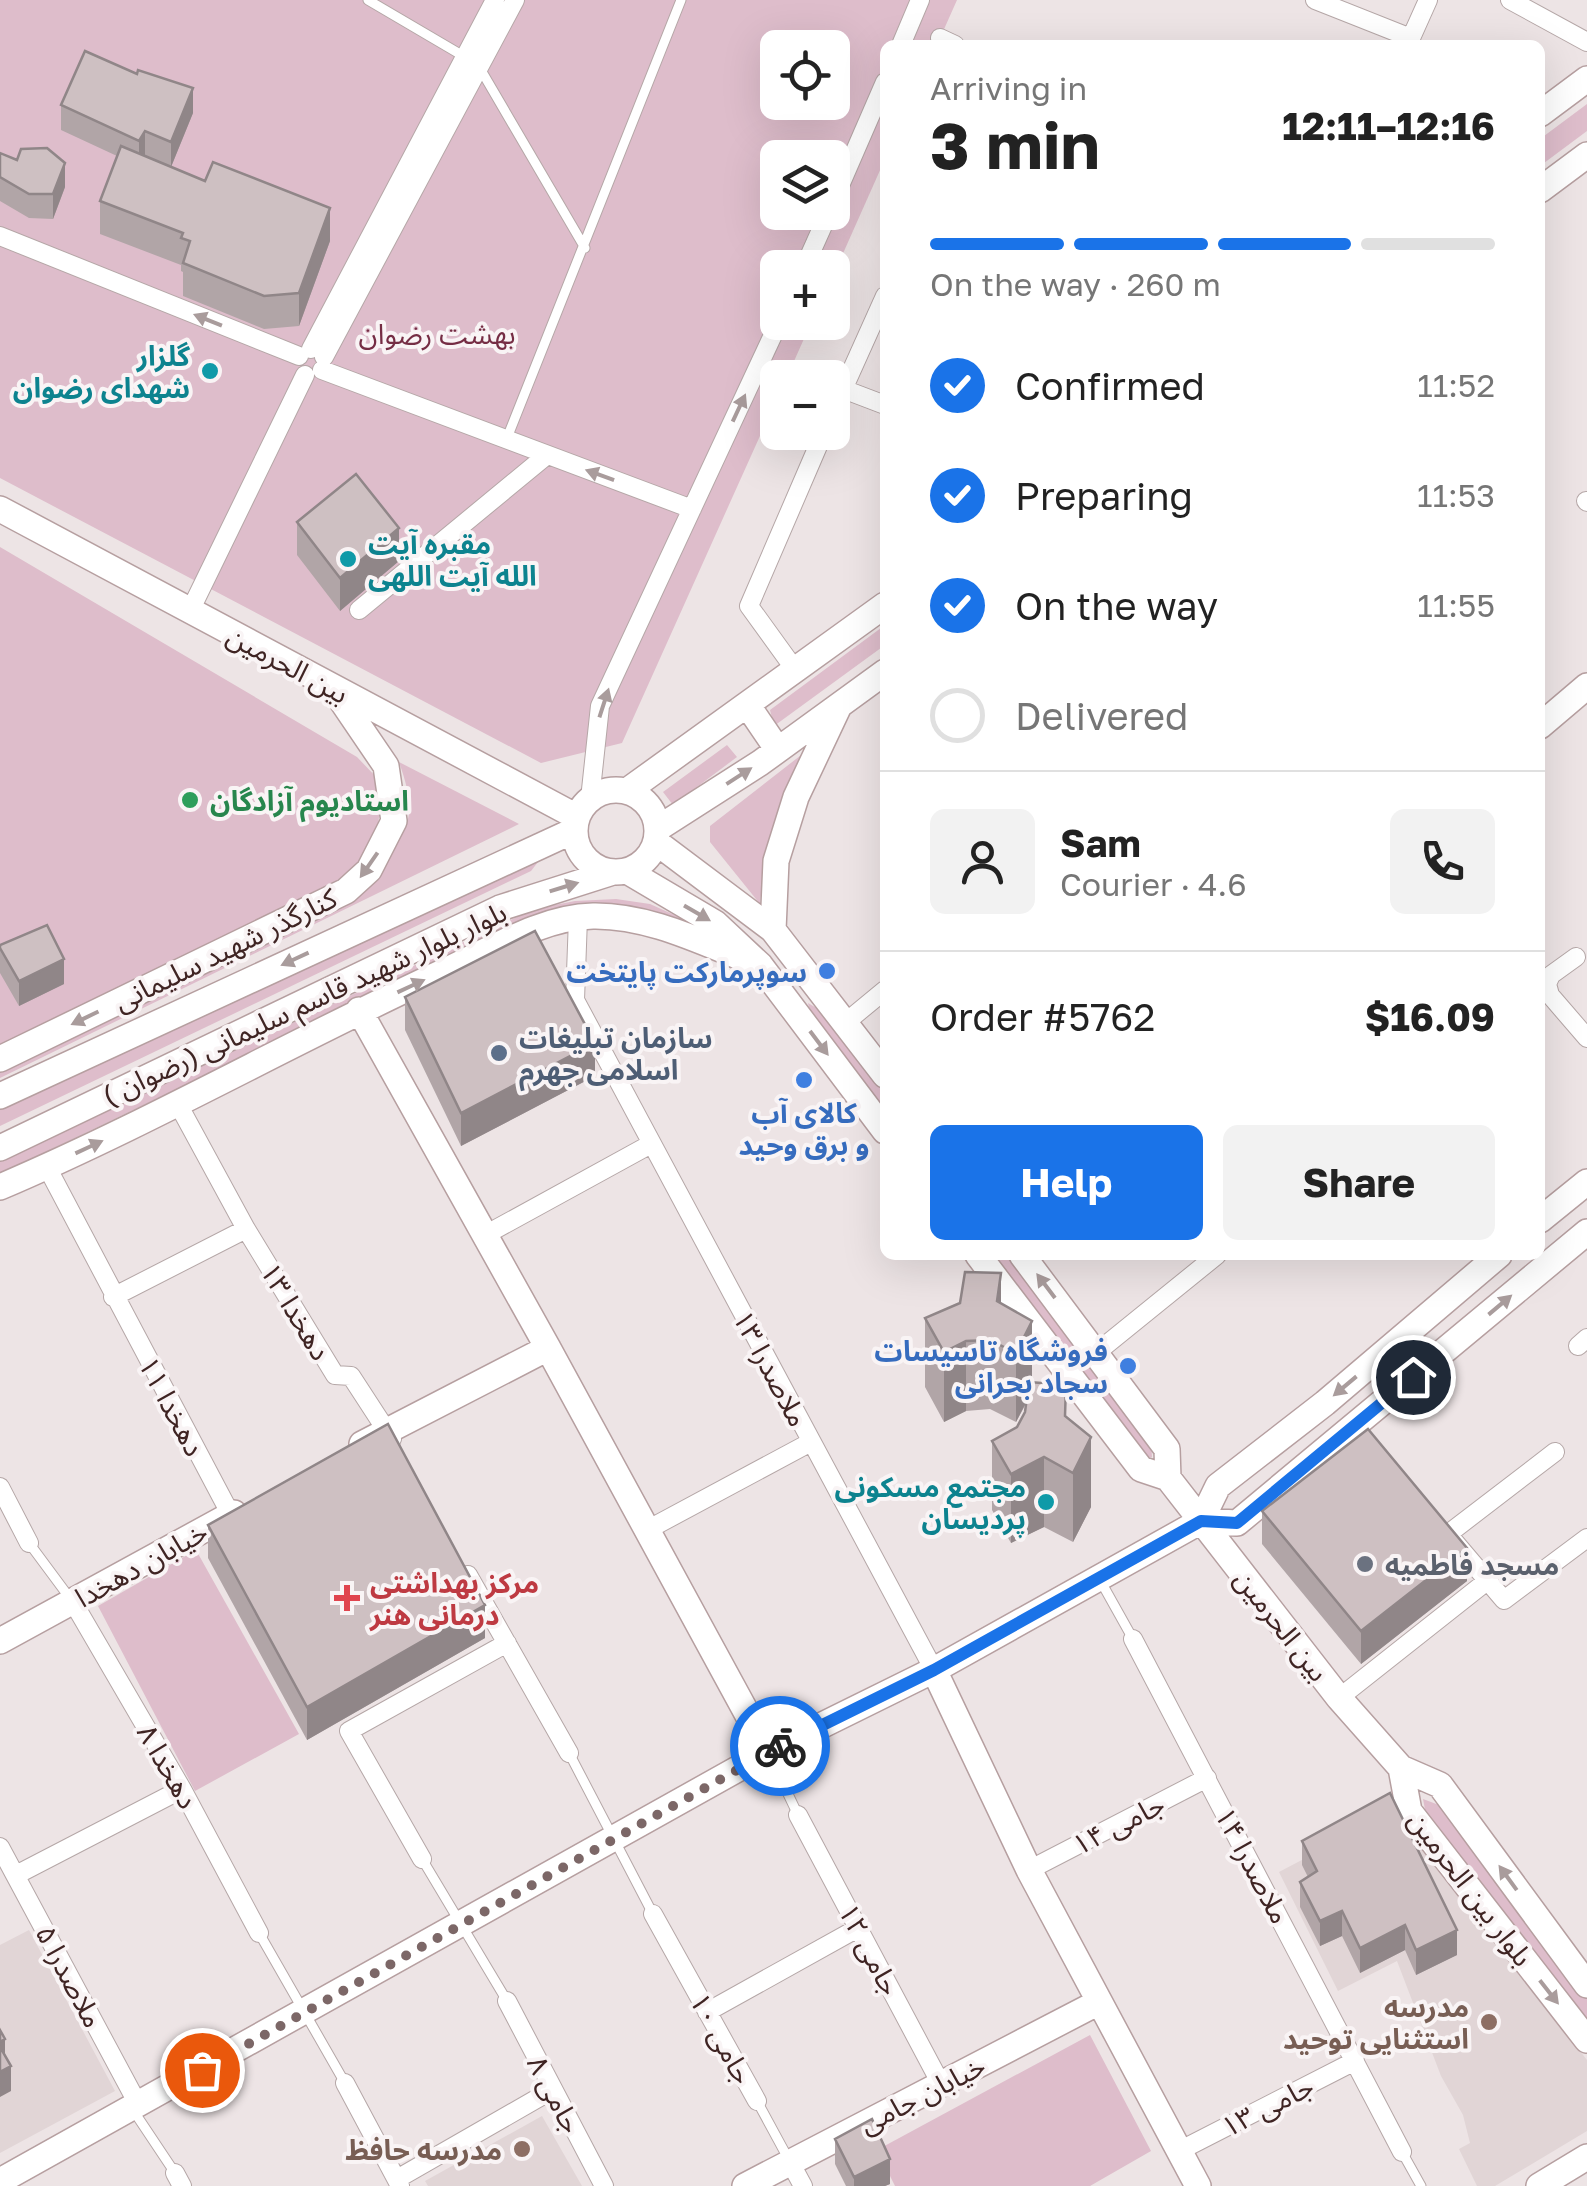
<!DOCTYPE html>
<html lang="en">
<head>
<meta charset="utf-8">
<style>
  body { margin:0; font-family:"Golos Text","Noto Sans Arabic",sans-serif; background:#f2f2f2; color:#222; height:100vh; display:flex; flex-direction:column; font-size:38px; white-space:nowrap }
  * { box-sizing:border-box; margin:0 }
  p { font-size:32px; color:#767676 }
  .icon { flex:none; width:55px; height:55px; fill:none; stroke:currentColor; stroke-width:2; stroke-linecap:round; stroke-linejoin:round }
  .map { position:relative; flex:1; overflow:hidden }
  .panel { position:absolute; left:880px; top:40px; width:665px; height:1220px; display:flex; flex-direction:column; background:#fff; border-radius:15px; box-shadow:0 10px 40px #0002 }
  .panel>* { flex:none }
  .tools { position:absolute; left:760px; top:30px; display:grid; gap:20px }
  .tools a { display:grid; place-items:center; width:90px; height:90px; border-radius:15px; background:#fff; box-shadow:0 10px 40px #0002; font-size:50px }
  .pin { position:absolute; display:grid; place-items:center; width:85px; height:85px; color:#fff; margin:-42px; border:5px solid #fff; border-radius:50%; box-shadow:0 2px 10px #0007 }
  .courier { position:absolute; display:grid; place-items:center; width:100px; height:100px; margin:-50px; border:8px solid #1a73e8; border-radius:50%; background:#fff; color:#222; box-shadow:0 2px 12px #0007 }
  .summary em { font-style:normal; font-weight:700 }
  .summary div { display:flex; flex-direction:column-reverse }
  .summary { display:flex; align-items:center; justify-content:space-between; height:170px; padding:0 50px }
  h1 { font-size:65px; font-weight:700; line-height:75px }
  .bar { display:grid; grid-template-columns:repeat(4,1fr); gap:15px 10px; align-content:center; height:120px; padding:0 50px }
  .bar i { height:12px; border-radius:8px; background:#e0e0e0 }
  .bar .on { background:#1a73e8 }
  .bar p { grid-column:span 4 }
  .line { display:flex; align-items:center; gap:25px; padding:0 50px; border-top:2px solid #e0e0e0 }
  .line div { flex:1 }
  .round { display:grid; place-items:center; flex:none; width:105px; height:105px; border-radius:15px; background:#f2f2f2 }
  ol { padding:0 50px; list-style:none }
  li { display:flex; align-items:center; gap:30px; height:110px }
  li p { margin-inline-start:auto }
  li .icon { padding:10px; border-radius:50%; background:#1a73e8; color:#fff; stroke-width:4 }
  li:last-child { color:#767676 }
  li i { width:55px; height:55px; border:5px solid #e0e0e0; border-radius:50% }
  .cta { display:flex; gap:20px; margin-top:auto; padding:20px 50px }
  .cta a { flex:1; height:115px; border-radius:15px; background:#1a73e8; color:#fff; font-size:40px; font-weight:700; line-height:115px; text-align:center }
  .cta a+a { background:#f2f2f2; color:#222 }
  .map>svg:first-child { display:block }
  .built { fill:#e1d5d6 }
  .green { fill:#debdcb; fill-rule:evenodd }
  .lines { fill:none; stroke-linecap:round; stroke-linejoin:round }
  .lane-casing { stroke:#b5a7a7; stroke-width:11 }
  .street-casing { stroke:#b5a7a7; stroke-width:20 }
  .secondary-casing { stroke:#b69fa0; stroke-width:28 }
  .lane { stroke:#fff; stroke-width:9 }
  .street { stroke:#fff; stroke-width:18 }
  .secondary { stroke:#fff; stroke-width:25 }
  .wall { fill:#b1a5a7 }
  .shaded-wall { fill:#908688 }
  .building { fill:#cec0c2; stroke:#908688; stroke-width:2.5 }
  .oneway { fill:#a99c9c }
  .done { stroke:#7c6767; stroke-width:10; stroke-dasharray:0 18 }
  .route { stroke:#1a73e8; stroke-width:12 }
  .culture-dot { fill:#0f9aa8; stroke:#f9f4f5; stroke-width:4 }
  .leisure-dot { fill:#2e9e5b; stroke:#f9f4f5; stroke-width:4 }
  .shop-dot { fill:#3f7fe0; stroke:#f9f4f5; stroke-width:4 }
  .service-dot { fill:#5c6f8a; stroke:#f9f4f5; stroke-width:4 }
  .worship-dot { fill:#6b7280; stroke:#f9f4f5; stroke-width:4 }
  .health-dot { fill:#e0444e; stroke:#f9f4f5; stroke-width:4 }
  .education-dot { fill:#8d6e63; stroke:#f9f4f5; stroke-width:4 }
  .labels { text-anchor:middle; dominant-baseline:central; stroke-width:8; stroke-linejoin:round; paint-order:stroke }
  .park-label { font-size:28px; fill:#752d44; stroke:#f9f4f5 }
  .culture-label { font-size:28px; font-weight:bold; fill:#0d838f; stroke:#f9f4f5; text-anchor:end }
  .street-label { font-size:28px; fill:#3f2423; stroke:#f9f4f5 }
  .leisure-label { font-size:28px; font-weight:bold; fill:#27864d; stroke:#f9f4f5; text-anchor:start }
  .shop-label { font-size:28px; font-weight:bold; fill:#366cbe; stroke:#f9f4f5; text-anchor:end }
  .service-label { font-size:28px; font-weight:bold; fill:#4e5e75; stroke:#f9f4f5; text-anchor:start }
  .worship-label { font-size:28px; font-weight:bold; fill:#5b616d; stroke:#f9f4f5; text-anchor:start }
  .health-label { font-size:28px; font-weight:bold; fill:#be3a42; stroke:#f9f4f5; text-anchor:start }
  .education-label { font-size:28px; font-weight:bold; fill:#785e54; stroke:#f9f4f5; text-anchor:end }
</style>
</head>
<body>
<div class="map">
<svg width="1587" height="2186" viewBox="0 0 1587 2186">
  <rect width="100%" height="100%" fill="#ede4e5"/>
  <path class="built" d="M1393 1812 1587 2060V2131L1495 2186H1477L1459 2149 1470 2143 1463 2115 1441 2076 1397 1961 1338 1991 1279 1872Z
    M29 1930 115 2091 0 2153V1945Z
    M542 2116 582 2186H428L425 2181Z"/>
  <path class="green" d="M0 0H957L937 45H885V159L833 276 832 268H778V322L811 323 787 377 778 378 777 398 622 743 541 763 0 478ZM778 48H832V102H778ZM778 158H832V212H778Z
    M1587 104V131L1540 166V139Z
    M0 547 357 757 379 780C382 835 376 842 344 886L0 1054Z
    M885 625V645L774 726 770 710Z
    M727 745 737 757 673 805 663 792Z
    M805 752C778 809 766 842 760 904L710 842V826Z
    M399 762 519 824 0 1078V1067L377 873C409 825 419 819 399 762Z
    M534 857 538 862 531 871 0 1126V1107Z
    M616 899 650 904 721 936 586 910 377 993 0 1174V1161L534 909 575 901Z
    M808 1003 825 1013 885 1092V1118L812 1021Z
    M989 1255H1009L1151 1441 1152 1457H1143Z
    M196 1550 299 1734 195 1791 98 1606Z
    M1423 1799 1439 1805 1587 1999V2027L1426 1815Z
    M1090 2035 1151 2151 1090 2186H895L877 2150Z"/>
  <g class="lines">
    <defs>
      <path id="lane" d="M368 0 465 57
        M478 65 585 248
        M507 438 681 0
        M29 1543 72 1601
        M1100 1580 1133 1639
        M569 1753 653 1914
        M769 1754 798 1815
        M422 1859 507 2001
        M259 1933 345 2083
        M757 2101 789 2160
        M133 2110 175 2173
        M1402 2152 1421 2186"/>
      <path id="street" d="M1315 0 1411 38 1428 0
        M1510 0 1587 42
        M940 38 955 45
        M901 45 920 0
        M832 204 885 82
        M0 236 299 356
        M804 268 829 212
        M311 349 495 0
        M324 357 515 0
        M322 370 692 509
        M843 389 885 405
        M832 414 885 296
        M1586 501 1587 502
        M359 610 547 455
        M190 611 305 375
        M796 671 749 606 824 432
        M590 799 600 706 779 322
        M578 918 575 1000 934 1670
        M1576 957 1551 975 1547 984 1550 995 1587 1038
        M845 1023 885 990
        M178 1104 246 1229 335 1375 351 1376 392 1439
        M47 1167 231 1515
        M485 1235 651 1144
        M113 1297 246 1229
        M1578 1346 1587 1338
        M1096 1353 1217 1255
        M0 1487 29 1543
        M647 1530 811 1442
        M1448 1534 1555 1452
        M1453 1540 1504 1600 1587 1538
        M468 1575 569 1753
        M73 1602 182 1789 259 1933
        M1133 1639 1402 2152
        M1339 1698 1487 1581
        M798 1815 941 2084
        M0 1847 139 2106
        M422 1859 349 1731 507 1643
        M1029 1870 1207 1778
        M16 1875 182 1789
        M653 1914 757 2101
        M507 2001 604 2186
        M707 2012 858 1928
        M345 2083 400 2186
        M1179 2151 1355 2061
        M790 2162 803 2186
        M175 2173 182 2186
        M397 2179 552 2090"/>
      <path id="secondary" d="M1540 114 1587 79
        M1540 190 1587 155
        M0 509 577 817
        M748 706 778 750
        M1540 726 1587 686
        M575 831a41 41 0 1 1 82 0a41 41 0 1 1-82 0Z
        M627 791 885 605
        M657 829 760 763 885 672
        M656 842 773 930 885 1075
        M627 871 715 923 760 965 885 1131
        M773 930 776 861 796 797 838 708
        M359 1010 548 1348 768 1752
        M0 1059 346 891 369 870 394 821 386 766 335 691
        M0 1096 575 830
        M0 1148 500 908 613 872
        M0 1187C152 1122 295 1040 445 971 491 950 541 917 593 916 651 915 707 945 760 965
        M1540 1220 1587 1182
        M978 1255 1141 1469 1168 1478
        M1022 1255 1167 1449 1168 1478
        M362 1444 548 1348
        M1168 1478 1339 1698 1401 1768 1440 1785 1587 1985
        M1201 1521 1237 1523 1587 1232
        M1201 1521 1218 1486 1325 1403 1499 1255
        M0 1641 234 1513
        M934 1670 1029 1870 1198 2186
        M1401 1768 1409 1811 1587 2040
        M0 2181 768 1752 934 1670 1201 1521
        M745 2186 1099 2002
        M1539 2186 1587 2157"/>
    </defs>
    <use href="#lane" class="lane-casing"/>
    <use href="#street" class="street-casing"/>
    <use href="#secondary" class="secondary-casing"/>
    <use href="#lane" class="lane"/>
    <use href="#street" class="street"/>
    <use href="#secondary" class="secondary"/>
  </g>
  <path class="wall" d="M61 105 193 113 171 167 330 241 299 326 264 329 183 296V272L181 271V265L100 234V201L117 156 61 130Z
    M0 153 65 187 53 219 29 218 0 201Z
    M297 522 399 561 340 611 297 555Z
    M0 945 64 984 19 1006 0 973Z
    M405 997 595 1076 461 1146 405 1030Z
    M1001 1304 1032 1383 1066 1417 1091 1507 1073 1542 1044 1527 1011 1543 992 1510V1441L1017 1427 1025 1412 1027 1402 1016 1422 990 1409 966 1411 944 1422 925 1387V1318Z
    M1262 1511 1467 1581 1361 1664 1262 1544Z
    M208 1525 485 1638 307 1740 208 1558Z
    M1302 1841 1457 1955 1416 1975 1405 1950 1360 1973 1342 1936 1320 1946 1300 1907V1882L1308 1877 1302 1865Z
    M835 2139 890 2184 885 2186H846L835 2164Z"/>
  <path class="shaded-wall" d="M193 88V113L171 167V142Z
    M145 131V156L139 165V141Z
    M65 163V187L53 219V194Z
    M330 208V241L299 326V293Z
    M399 528V561L340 611V578Z
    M64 959V984L19 1006V981Z
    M595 1043V1076L461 1146V1113Z
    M1001 1273V1345L997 1301Z
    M1032 1321V1391L1016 1422V1353Z
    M966 1341V1411L944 1422V1352Z
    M1091 1437V1507L1073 1542V1473Z
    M1044 1457V1527L1011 1543V1474Z
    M1467 1548V1581L1361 1664V1631Z
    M485 1605V1638L307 1740V1707Z
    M1342 1911V1936L1320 1946V1921Z
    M1405 1925V1950L1360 1973V1948Z
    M1457 1930V1955L1416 1975V1950Z
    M5 2039V2064L0 2067V2042Z
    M11 2066V2091L0 2097V2072Z
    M890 2159V2184L885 2186H854V2177Z"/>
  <path class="building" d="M85 51 137 74 138 70 193 88 171 142 145 131 139 141 61 105Z
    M121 146 205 181 213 162 330 208 299 293 264 296 183 263 190 241 181 238 183 233 100 201Z
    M47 148 65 163 53 194H29L0 177V153L17 160 21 149Z
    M356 474 399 528 340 578 297 522Z
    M47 925 64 959 19 981 0 948V945Z
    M535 931 595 1043 461 1113 405 997Z
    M965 1272 1001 1273 997 1301 1032 1321 1016 1353 990 1340 966 1341 944 1352 925 1318 960 1303Z
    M1029 1382 1066 1385 1065 1416 1091 1437 1073 1473 1044 1457 1011 1474 992 1441 1017 1427 1025 1412Z
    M388 1424 485 1605 307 1707 208 1525Z
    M1368 1429 1467 1548 1361 1631 1262 1511Z
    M1390 1793 1457 1930 1416 1950 1405 1925 1360 1948 1342 1911 1320 1921 1300 1882 1317 1871 1302 1841Z
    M0 2030 5 2039 0 2042Z
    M0 2047 11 2066 0 2072Z
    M872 2119 890 2159 854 2177 835 2139Z"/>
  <defs><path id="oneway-solid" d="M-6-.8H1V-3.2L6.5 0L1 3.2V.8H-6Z" transform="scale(2.5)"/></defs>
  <g class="oneway">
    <use href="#oneway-solid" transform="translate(208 320) rotate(-158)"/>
    <use href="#oneway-solid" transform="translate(739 408) rotate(-65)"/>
    <use href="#oneway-solid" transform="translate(600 475) rotate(-160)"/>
    <use href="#oneway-solid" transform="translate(604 703) rotate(-72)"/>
    <use href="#oneway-solid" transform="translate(739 776) rotate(-33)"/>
    <use href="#oneway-solid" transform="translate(369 865) rotate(125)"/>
    <use href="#oneway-solid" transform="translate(564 887) rotate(-17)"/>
    <use href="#oneway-solid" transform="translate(697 913) rotate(30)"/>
    <use href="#oneway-solid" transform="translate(295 959) rotate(155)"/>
    <use href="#oneway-solid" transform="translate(411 986) rotate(-25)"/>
    <use href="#oneway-solid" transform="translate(85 1018) rotate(154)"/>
    <use href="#oneway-solid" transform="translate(819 1043) rotate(53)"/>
    <use href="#oneway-solid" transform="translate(89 1147) rotate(-25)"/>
    <use href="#oneway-solid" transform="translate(1046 1286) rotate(-127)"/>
    <use href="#oneway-solid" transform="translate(1500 1305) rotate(-40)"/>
    <use href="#oneway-solid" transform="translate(1345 1386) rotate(140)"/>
    <use href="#oneway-solid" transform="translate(1508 1878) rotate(-126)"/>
    <use href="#oneway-solid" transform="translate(1549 1992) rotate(52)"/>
  </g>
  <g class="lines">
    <path class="done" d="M202 2070 780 1746"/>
    <path class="route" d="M780 1746 934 1670 1201 1521 1237 1523 1413 1377"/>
  </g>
  <g class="culture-dot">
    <circle cx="210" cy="371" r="10"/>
    <circle cx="348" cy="559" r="10"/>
    <circle cx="1046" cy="1502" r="10"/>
  </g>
  <circle class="leisure-dot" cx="190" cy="800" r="10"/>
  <g class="shop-dot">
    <circle cx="827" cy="971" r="10"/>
    <circle cx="804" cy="1080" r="10"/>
    <circle cx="1128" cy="1366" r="10"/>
  </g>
  <circle class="service-dot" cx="499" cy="1053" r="10"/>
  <circle class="worship-dot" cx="1365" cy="1564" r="10"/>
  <path class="health-dot" d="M342 1583h10v10h10v10h-10v10h-10v-10h-10v-10h10z"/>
  <g class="education-dot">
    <circle cx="1489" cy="2022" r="10"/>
    <circle cx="522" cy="2149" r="10"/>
  </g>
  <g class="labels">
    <g class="park-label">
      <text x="437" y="333">بهشت رضوان</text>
    </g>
    <g class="culture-label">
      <text x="190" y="355">گلزار<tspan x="190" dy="32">شهدای رضوان</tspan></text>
      <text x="368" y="543" text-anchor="start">مقبره آیت<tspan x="368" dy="32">الله آیت اللهی</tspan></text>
      <text x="1026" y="1486">مجتمع مسکونی<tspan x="1026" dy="32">پردیسان</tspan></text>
    </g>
    <g class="street-label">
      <text transform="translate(288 664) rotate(28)">بین الحرمین</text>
      <text transform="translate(225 949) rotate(-26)">کنارگذر شهید سلیمانی</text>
      <text transform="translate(304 1003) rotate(-25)">بلوار بلوار شهید قاسم سلیمانی (رضوان )</text>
      <text transform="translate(296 1311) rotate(59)">دهخدا ۱۳</text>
      <text transform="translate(771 1368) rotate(62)">ملاصدرا ۱۳</text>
      <text transform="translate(172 1406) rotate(62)">دهخدا ۱۱</text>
      <text transform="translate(141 1564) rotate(-29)">خیابان دهخدا</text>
      <text transform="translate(1282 1625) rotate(52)">بین الحرمین</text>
      <text transform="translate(168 1766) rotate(60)">دهخدا ۸</text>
      <text transform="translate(1118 1824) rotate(-27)">جامی ۱۴</text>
      <text transform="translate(1253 1865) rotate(62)">ملاصدرا ۱۴</text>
      <text transform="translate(1471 1888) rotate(53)">بلوار بین الحرمین</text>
      <text transform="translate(870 1949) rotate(62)">جامی ۱۲</text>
      <text transform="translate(70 1976) rotate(62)">ملاصدرا ۵</text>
      <text transform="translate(722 2038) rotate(61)">جامی ۱۰</text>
      <text transform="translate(555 2094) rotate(62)">جامی ۸</text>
      <text transform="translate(922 2094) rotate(-27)">خیابان جامی</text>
      <text transform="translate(1267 2106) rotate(-27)">جامی ۱۳</text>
    </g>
    <g class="leisure-label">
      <text x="210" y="800">استادیوم آزادگان</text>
    </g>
    <g class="shop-label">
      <text x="807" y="971">سوپرمارکت پایتخت</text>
      <text x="804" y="1112" text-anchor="middle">کالای آب<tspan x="804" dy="32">و برق وحید</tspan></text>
      <text x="1108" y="1350">فروشگاه تاسیسات<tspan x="1108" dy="32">سجاد بحرانی</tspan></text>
    </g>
    <g class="service-label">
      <text x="519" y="1037">سازمان تبلیغات<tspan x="519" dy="32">اسلامی جهرم</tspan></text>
    </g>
    <g class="worship-label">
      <text x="1385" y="1564">مسجد فاطمیه</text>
    </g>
    <g class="health-label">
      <text x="370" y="1582">مرکز بهداشتی<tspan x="370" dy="32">درمانی هنر</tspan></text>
    </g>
    <g class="education-label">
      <text x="1469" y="2006">مدرسه<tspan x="1469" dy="32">استثنایی توحید</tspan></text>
      <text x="502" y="2149">مدرسه حافظ</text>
    </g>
  </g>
</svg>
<div class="tools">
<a><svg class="icon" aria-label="locate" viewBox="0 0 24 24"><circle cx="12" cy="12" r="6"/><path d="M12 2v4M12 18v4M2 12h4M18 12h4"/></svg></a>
<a><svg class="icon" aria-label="layers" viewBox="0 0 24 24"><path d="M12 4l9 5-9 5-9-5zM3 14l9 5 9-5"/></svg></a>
<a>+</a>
<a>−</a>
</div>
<div class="pin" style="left:202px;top:2070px;background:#ea580c"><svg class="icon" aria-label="bag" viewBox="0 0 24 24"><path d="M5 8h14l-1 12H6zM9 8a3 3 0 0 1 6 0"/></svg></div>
<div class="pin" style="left:1413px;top:1377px;background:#1f2937"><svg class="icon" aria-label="home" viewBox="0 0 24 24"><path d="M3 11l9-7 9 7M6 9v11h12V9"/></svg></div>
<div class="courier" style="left:780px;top:1746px"><svg class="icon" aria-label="bike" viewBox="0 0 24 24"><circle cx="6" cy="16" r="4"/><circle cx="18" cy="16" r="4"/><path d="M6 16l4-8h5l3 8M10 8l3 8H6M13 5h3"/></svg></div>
<section class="panel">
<div class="summary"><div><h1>3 min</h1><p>Arriving in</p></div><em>12:11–12:16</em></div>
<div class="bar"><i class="on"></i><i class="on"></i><i class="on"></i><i></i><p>On the way · 260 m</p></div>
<ol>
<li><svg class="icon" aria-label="check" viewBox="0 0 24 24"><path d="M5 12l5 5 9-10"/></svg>Confirmed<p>11:52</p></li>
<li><svg class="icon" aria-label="check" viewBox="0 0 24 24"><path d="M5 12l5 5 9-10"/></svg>Preparing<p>11:53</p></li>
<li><svg class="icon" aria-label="check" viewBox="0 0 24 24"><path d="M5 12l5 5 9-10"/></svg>On the way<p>11:55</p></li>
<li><i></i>Delivered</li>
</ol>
<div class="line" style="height:180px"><a class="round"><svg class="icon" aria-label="person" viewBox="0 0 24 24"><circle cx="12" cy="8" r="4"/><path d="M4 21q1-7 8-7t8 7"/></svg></a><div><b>Sam</b><p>Courier · 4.6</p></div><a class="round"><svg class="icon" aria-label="phone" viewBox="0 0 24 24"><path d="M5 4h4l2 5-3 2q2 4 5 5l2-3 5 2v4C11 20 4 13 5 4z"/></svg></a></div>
<div class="line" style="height:130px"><div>Order #5762</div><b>$16.09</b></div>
<div class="cta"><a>Help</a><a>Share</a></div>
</section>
</div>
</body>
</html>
